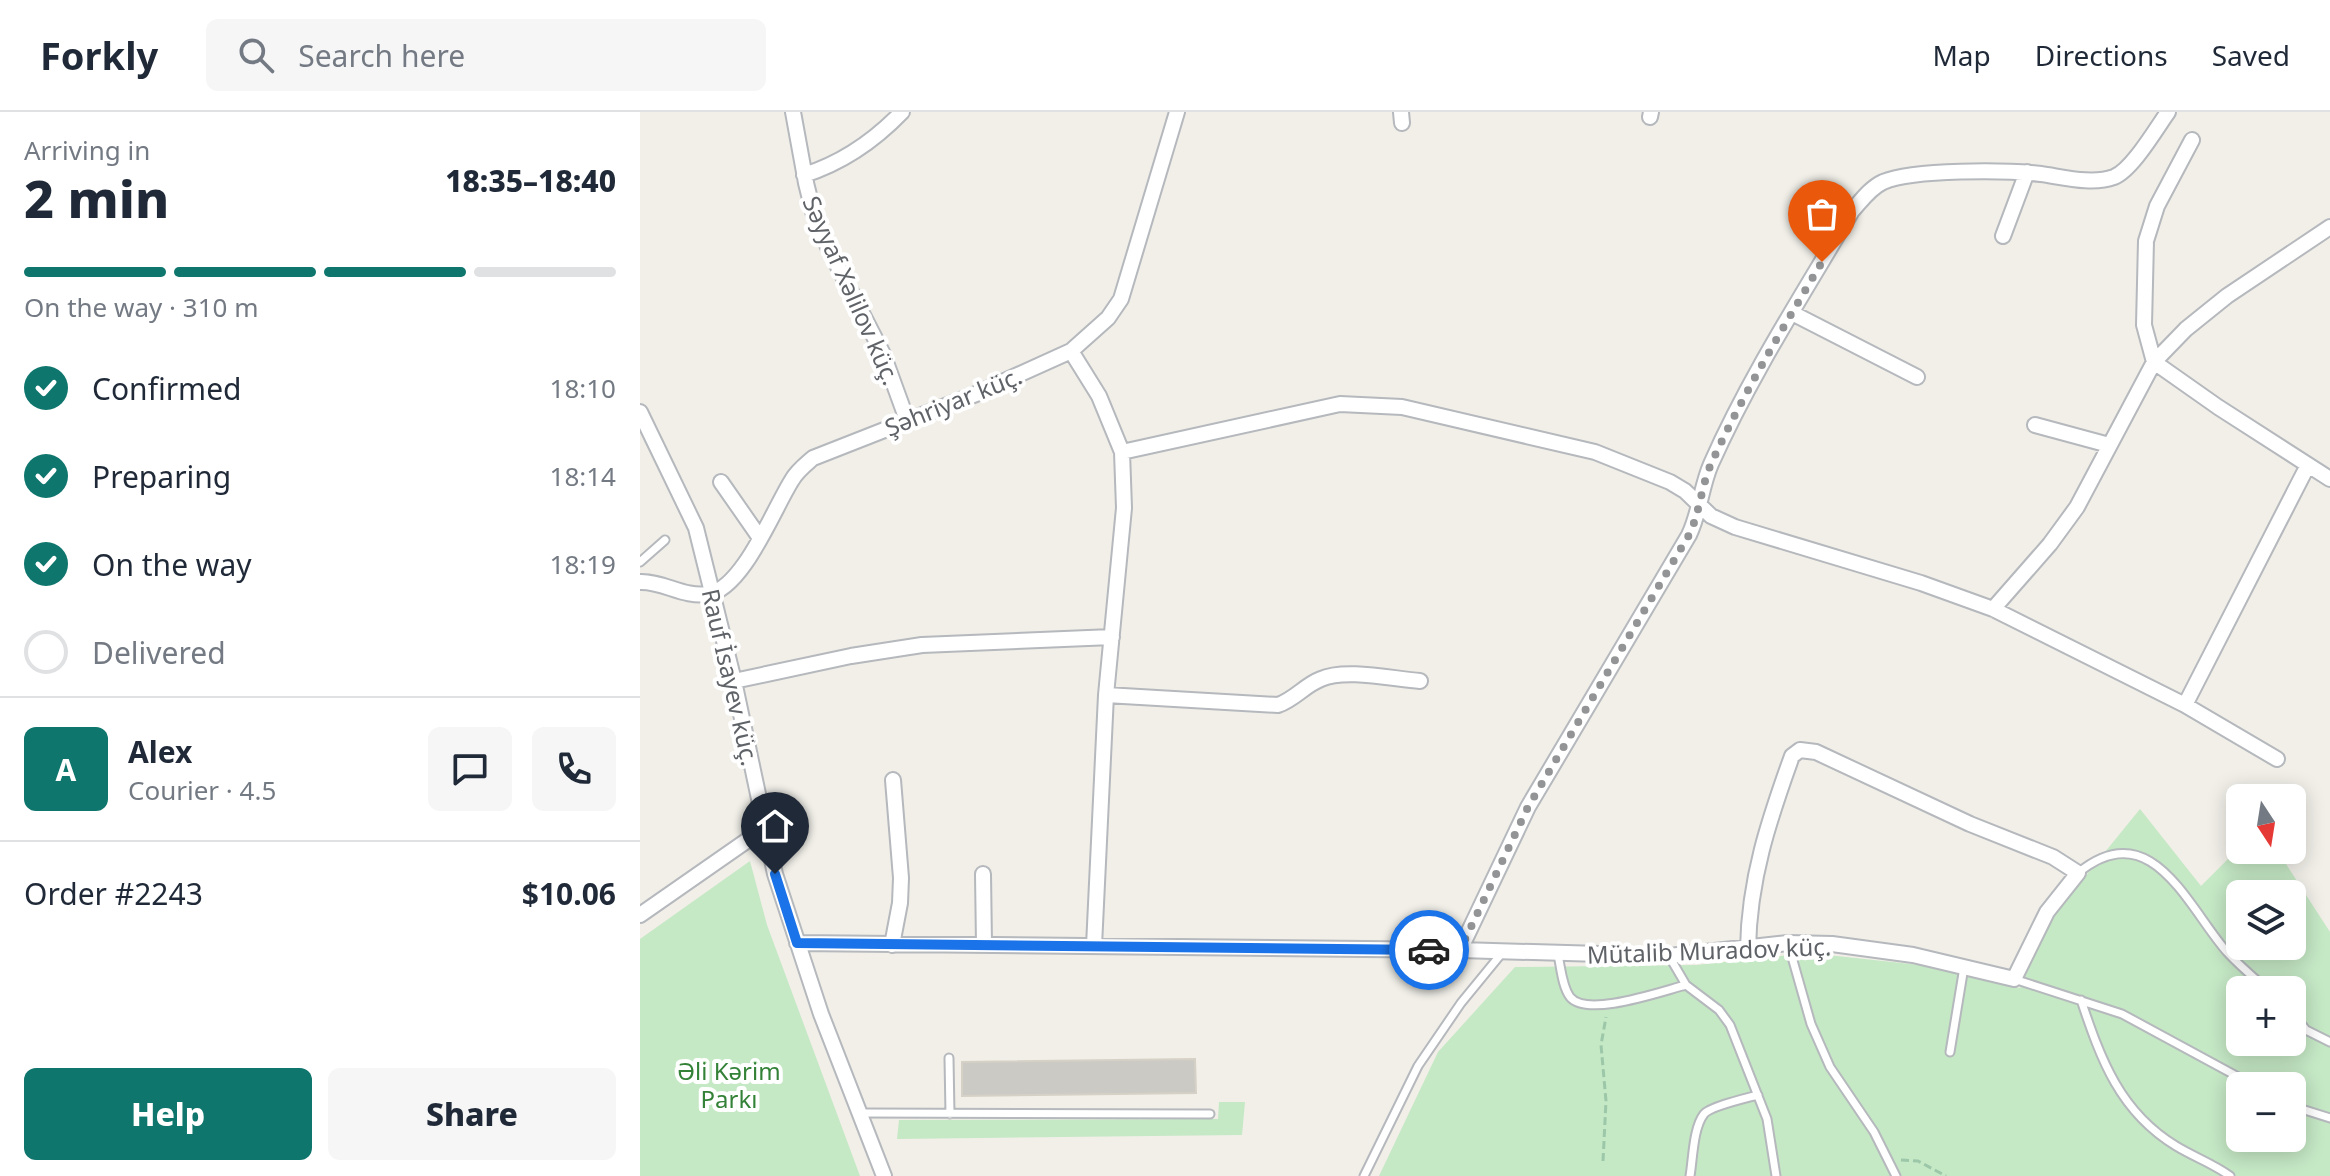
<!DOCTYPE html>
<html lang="en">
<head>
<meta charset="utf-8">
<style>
  body { margin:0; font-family:"Noto Sans",sans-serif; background:#f6f6f7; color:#1f2937; height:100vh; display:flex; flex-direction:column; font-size:30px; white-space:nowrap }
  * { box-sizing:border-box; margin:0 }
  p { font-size:26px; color:#747a83 }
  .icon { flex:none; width:44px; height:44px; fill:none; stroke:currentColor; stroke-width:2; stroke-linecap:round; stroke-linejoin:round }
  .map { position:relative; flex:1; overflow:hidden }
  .sheet { display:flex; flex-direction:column; background:#fff; width:640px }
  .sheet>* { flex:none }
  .needle { width:52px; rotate:168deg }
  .tools { position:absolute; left:1586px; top:672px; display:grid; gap:16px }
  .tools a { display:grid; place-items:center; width:80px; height:80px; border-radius:12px; background:#fff; box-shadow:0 4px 20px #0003; font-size:40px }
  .pin { position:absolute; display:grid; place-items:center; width:68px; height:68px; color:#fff; margin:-82px -34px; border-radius:50% 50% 50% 0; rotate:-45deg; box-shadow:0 0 8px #0007 }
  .pin .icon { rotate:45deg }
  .courier { position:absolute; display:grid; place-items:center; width:80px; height:80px; margin:-40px; border:6px solid #1a73e8; border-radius:50%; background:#fff; color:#222; box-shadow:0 2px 10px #0007 }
  .summary em { font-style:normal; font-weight:800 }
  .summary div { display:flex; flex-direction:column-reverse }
  .summary { display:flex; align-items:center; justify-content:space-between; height:136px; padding:0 24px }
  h1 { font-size:52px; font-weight:800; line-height:60px }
  .bar { display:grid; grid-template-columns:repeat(4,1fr); gap:12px 8px; align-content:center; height:96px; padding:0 24px }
  .bar i { height:10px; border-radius:6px; background:#e0e1e3 }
  .bar .on { background:#0f766e }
  .bar p { grid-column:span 4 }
  .line { display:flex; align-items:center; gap:20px; padding:0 24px; border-top:2px solid #e0e1e3 }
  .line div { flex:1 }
  .round { display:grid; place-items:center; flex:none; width:84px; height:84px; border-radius:12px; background:#f6f6f7 }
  ol { padding:0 24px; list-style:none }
  li { display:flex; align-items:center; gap:24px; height:88px }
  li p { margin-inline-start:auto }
  li .icon { padding:8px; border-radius:50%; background:#0f766e; color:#fff; stroke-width:4 }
  li:last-child { color:#747a83 }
  li i { width:44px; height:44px; border:4px solid #e0e1e3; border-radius:50% }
  .action { display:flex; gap:16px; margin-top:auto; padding:16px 24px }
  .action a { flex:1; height:92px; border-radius:12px; background:#0f766e; color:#fff; font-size:32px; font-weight:800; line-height:92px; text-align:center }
  .action a+a { background:#f6f6f7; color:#1f2937 }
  header { display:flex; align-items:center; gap:48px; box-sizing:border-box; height:112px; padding:0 40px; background:#fff; border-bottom:2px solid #e0e1e3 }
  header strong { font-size:38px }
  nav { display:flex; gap:44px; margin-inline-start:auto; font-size:28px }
  .search { width:560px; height:72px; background:#f6f6f7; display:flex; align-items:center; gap:20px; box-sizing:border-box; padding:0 28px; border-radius:12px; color:#747a83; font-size:30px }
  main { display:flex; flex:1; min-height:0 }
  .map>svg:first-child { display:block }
  .green { fill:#c5e8c5; fill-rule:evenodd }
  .building { fill:#cccac5; stroke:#d6d1c6; stroke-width:2 }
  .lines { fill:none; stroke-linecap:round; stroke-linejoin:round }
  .service-casing { stroke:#b5b8bc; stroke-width:11 }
  .minor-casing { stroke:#b5b8bc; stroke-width:18 }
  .path { stroke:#9cc7a9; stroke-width:3; stroke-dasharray:8 4; stroke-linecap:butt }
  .service { stroke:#fff; stroke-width:7 }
  .minor { stroke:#fff; stroke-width:14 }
  .done { stroke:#929495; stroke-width:8; stroke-dasharray:0 14.4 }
  .route { stroke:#1a73e8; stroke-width:10 }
  .labels { text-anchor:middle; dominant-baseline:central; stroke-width:8; stroke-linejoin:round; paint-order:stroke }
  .street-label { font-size:24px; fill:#5f6368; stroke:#fff }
  .park-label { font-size:24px; fill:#348238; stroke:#fff }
</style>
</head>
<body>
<header>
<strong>Forkly</strong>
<div class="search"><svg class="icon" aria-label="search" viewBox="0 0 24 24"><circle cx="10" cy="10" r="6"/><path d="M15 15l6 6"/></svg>Search here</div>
<nav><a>Map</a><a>Directions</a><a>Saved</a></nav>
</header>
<main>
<section class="sheet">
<div class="summary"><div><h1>2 min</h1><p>Arriving in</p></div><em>18:35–18:40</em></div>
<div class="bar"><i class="on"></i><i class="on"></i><i class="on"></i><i></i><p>On the way · 310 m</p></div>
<ol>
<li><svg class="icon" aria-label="check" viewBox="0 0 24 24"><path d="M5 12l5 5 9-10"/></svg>Confirmed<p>18:10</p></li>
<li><svg class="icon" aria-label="check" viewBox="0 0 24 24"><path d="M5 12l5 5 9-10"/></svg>Preparing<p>18:14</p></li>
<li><svg class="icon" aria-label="check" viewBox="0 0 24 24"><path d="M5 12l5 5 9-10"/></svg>On the way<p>18:19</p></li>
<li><i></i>Delivered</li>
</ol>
<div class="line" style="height:144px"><b class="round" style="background:#0f766e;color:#fff">A</b><div><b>Alex</b><p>Courier · 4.5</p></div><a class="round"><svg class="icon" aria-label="chat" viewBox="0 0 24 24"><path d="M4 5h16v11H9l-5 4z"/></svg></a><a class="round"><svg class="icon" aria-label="phone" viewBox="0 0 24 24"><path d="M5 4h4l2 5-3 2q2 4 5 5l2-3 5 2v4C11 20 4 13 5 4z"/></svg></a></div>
<div class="line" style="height:104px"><div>Order #2243</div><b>$10.06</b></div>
<div class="action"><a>Help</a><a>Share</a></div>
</section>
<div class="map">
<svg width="1690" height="1064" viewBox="0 0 1690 1064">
  <rect width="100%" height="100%" fill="#f1efe8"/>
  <path class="green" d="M1500 697 1561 774 1600 735V738H1637L1690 820V1064H739L798 940 875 855 1056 853 1169 841 1280 853 1380 876 1409 809ZM1600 782H1652V834H1600ZM1600 878H1652V930H1600ZM1600 974H1652V1026H1600Z
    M110 749 127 813 220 1064H0V827Z
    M579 990H605L602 1023 257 1027 259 1008 578 1007Z"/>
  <path class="building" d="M555 947 556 981 322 984V950Z"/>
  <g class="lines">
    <defs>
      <path id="service" d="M0 450 25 428
        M1438 761C1511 701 1547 794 1587 840 1599 853 1614 866 1628 878
        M1148 831 1171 912 1190 955 1234 1020 1256 1064
        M918 843C921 856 922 874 930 885 947 906 1022 879 1046 873
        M1029 844 1046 873 1079 898 1090 913 1127 1007 1136 1064
        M1374 867 1482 902 1615 974
        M1441 888C1461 948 1480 1000 1536 1034 1554 1045 1574 1052 1590 1064
        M1652 900 1666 918 1690 930
        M1310 940 1324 855
        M309 946 310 1002
        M1652 994 1690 1006
        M221 1001 570 1002
        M724 1064 778 954 821 891 862 841
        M1050 1064C1053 1047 1053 1016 1064 1002 1071 994 1107 986 1118 983"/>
      <path id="minor" d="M153 0 166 71 174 103 188 135 243 242 267 308
        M761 0 762 11
        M1010 5 1011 0
        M1552 28 1517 94 1506 129 1504 213 1514 250 1578 295 1690 367
        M164 63C202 51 234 29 262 0
        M1363 124 1387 60
        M1152 201 1277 265
        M431 239 459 284 482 340 484 396 466 583 454 834
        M0 300 56 416 94 569 135 762 181 902 244 1064
        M1395 313 1469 333
        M482 340 700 292 762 295 955 340 1030 370 1045 379 1071 404 1095 415 1281 471 1353 497 1545 593 1637 647
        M81 370 120 426
        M0 470C23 469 44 486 68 482 103 477 134 396 152 368 157 359 165 353 173 346L336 282 431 239 468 206 481 187 537 0
        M1353 497 1410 432 1437 395 1514 250 1546 217 1587 184 1690 115
        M94 569 211 544 282 533 472 525
        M466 583 638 593C655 587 665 573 681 567 705 556 753 567 780 569
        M1545 593 1668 353
        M343 762 344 833
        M0 803 125 716
        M157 831 820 838 1029 844 1148 831 1192 832 1273 843 1374 867 1407 800 1438 761 1413 745 1330 712 1176 640 1160 638 1152 644C1129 708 1109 767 1108 837
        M252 833 260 791 261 766 253 668
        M820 838 888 695 1049 423C1060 400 1061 375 1071 352 1110 264 1163 182 1212 99 1221 89 1230 76 1243 70 1274 57 1366 58 1401 62 1423 65 1452 73 1474 65 1492 58 1516 17 1528 0"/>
    </defs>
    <use href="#service" class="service-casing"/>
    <use href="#minor" class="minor-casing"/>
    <path class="path" d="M1261 1048 1278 1049 1306 1064
      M963 1049 966 989 961 933 966 905"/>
    <use href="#service" class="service"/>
    <use href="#minor" class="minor"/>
  </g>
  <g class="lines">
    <path class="done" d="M789 838H820L888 695 1049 423C1060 400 1061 375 1071 352 1103 282 1143 216 1182 150"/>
    <path class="route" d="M135 762 157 831 789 838"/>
  </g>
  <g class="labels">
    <g class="street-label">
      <text transform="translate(212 178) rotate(66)">Səyyaf Xəlilov küç.</text>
      <text transform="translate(313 289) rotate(-22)">Şəhriyar küç.</text>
      <text transform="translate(91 565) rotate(77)">Rauf İsayev küç.</text>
      <text transform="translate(1069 838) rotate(-2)">Mütalib Muradov küç.</text>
    </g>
    <g class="park-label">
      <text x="89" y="958">Əli Kərim<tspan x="89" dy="28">Parkı</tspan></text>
    </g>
  </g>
</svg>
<div class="tools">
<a><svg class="needle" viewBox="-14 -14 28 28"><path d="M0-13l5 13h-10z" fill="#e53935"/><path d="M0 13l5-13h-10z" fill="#747a83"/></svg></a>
<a><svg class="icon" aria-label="layers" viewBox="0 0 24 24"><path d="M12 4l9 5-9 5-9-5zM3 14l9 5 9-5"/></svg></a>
<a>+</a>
<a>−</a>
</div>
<div class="pin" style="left:1182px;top:150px;background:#ea580c"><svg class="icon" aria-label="bag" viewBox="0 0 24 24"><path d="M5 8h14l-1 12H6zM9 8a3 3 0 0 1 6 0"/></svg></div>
<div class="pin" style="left:135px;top:762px;background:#1f2937"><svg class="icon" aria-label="home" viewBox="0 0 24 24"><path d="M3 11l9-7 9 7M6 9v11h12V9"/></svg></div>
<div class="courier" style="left:789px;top:838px"><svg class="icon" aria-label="car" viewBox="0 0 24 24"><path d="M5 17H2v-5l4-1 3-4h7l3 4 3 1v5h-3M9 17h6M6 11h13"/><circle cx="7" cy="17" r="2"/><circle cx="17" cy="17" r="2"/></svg></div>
</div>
</main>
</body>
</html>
